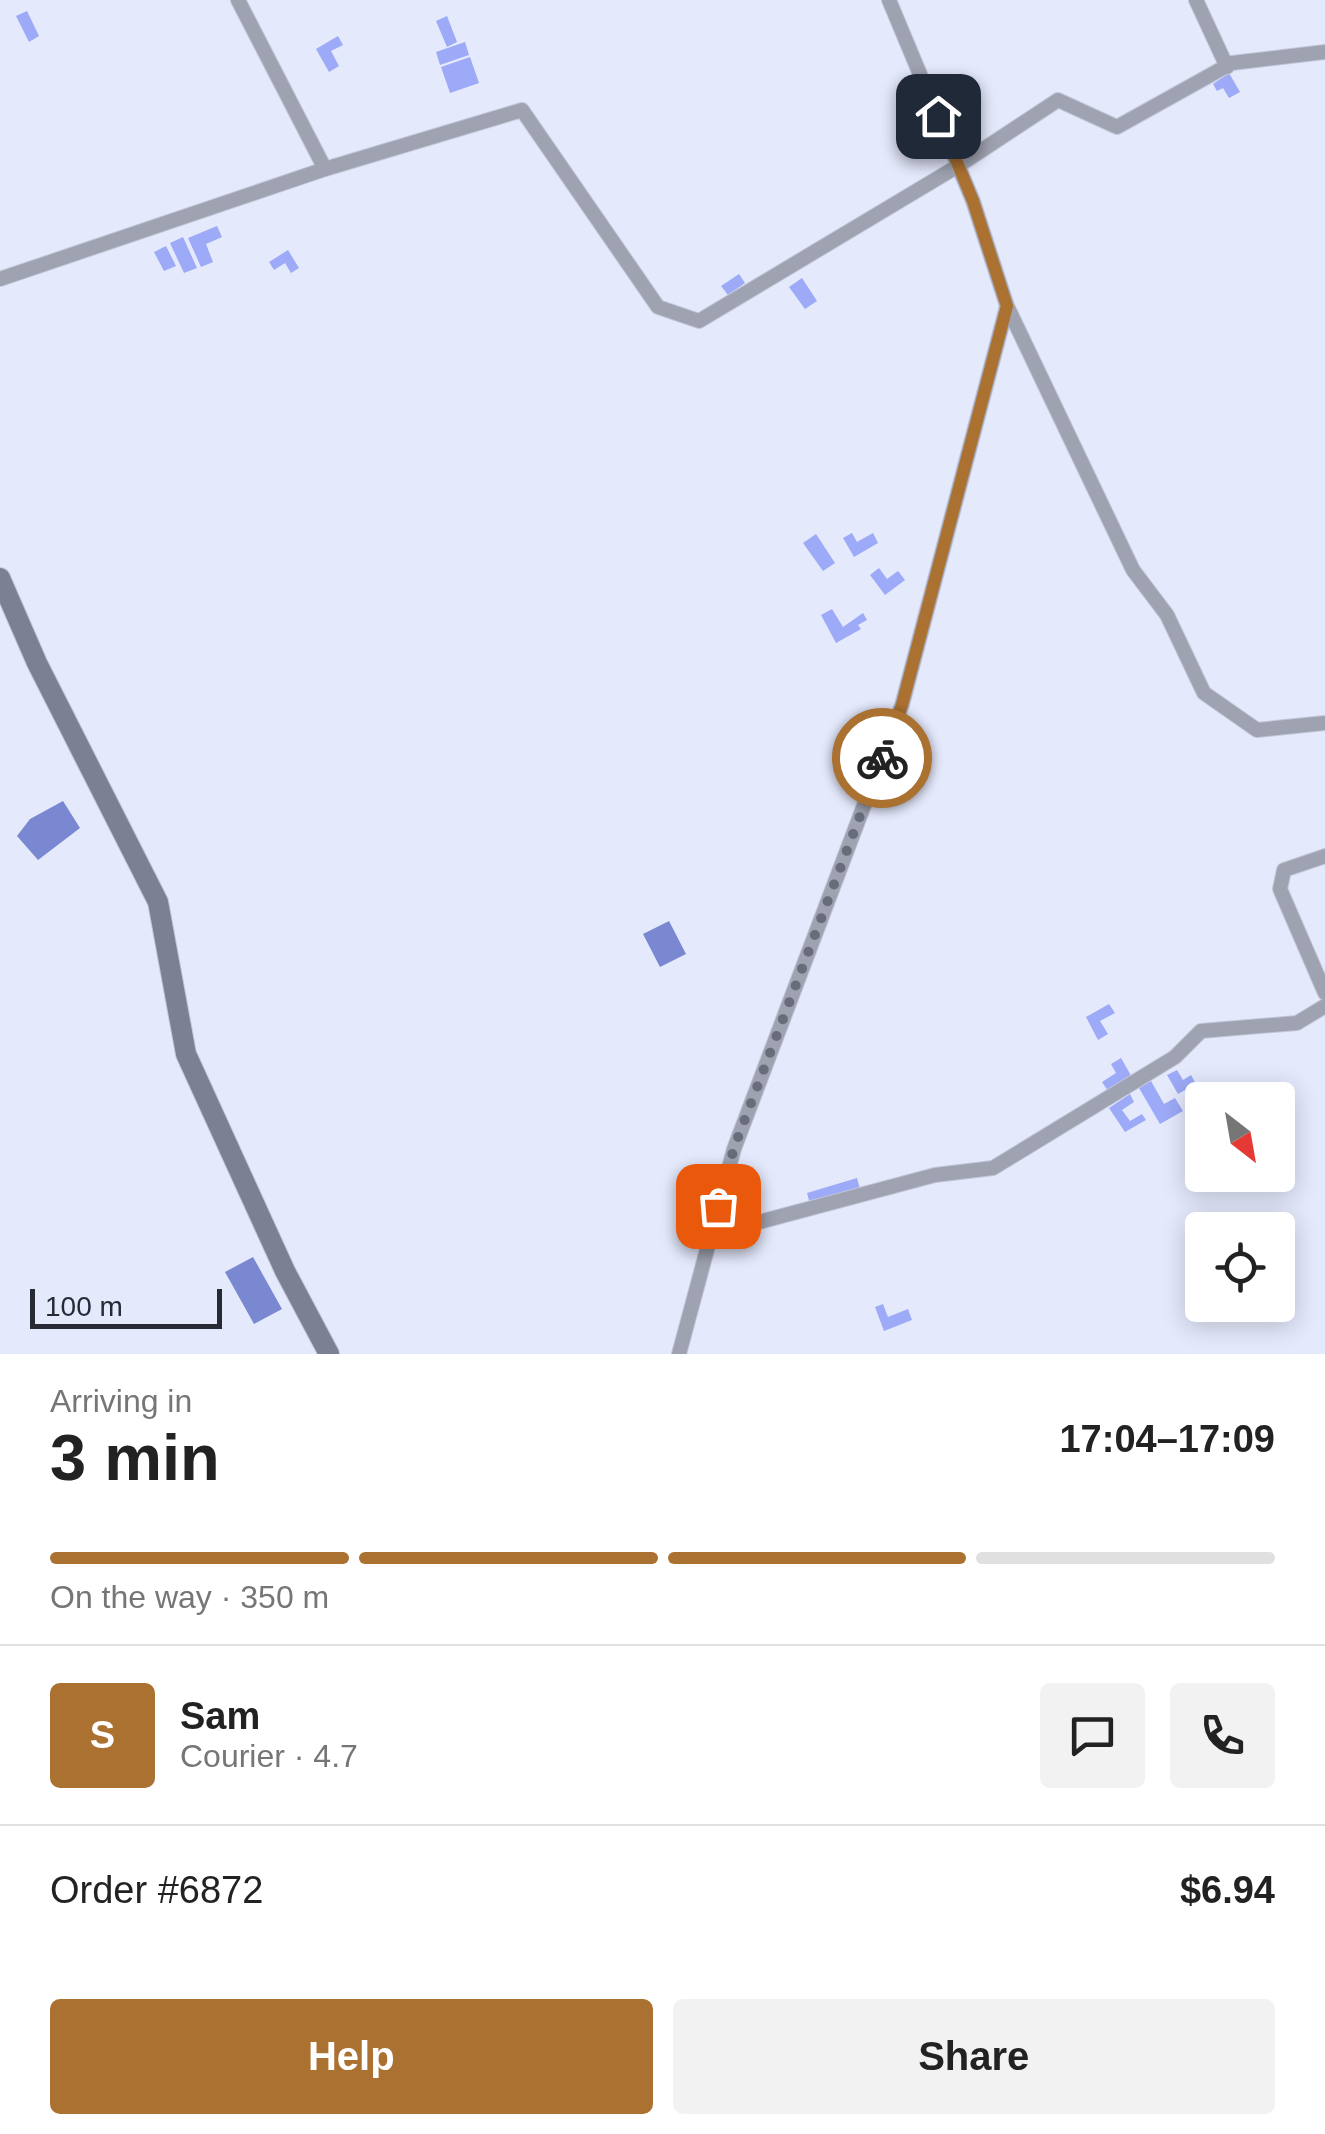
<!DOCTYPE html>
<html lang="en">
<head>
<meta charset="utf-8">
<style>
  body { margin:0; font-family:Helvetica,sans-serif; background:#f2f2f2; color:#222; height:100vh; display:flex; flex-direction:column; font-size:38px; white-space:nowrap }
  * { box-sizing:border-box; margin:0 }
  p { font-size:32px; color:#767676 }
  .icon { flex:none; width:55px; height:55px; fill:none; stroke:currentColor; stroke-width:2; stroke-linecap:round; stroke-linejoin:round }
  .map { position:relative; height:1354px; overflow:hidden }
  .sheet { display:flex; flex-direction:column; background:#fff; flex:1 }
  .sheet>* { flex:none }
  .needle { width:65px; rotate:149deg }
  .tools { position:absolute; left:1185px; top:1082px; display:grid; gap:20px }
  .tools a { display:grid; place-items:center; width:110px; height:110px; border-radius:10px; background:#fff; box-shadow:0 5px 25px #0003; font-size:50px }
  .scale { position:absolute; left:30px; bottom:25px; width:192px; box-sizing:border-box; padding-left:10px; border:5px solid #272935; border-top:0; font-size:28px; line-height:35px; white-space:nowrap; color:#272935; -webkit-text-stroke:8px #e4e9fc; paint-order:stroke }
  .pin { position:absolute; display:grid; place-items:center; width:85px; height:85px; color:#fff; margin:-42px; border-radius:20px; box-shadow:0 5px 15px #0006 }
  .courier { position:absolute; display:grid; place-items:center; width:100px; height:100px; margin:-50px; border:8px solid #ab7131; border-radius:50%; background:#fff; color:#222; box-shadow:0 2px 12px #0007 }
  .summary em { font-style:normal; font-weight:600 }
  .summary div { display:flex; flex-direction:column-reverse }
  .summary { display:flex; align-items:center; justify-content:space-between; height:170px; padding:0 50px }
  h1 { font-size:65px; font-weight:600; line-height:75px }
  .bar { display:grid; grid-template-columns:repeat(4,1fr); gap:15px 10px; align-content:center; height:120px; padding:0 50px }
  .bar i { height:12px; border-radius:8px; background:#e0e0e0 }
  .bar .active { background:#ab7131 }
  .bar p { grid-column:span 4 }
  .line { display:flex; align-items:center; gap:25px; padding:0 50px; border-top:2px solid #e0e0e0 }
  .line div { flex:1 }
  .round { display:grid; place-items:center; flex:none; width:105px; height:105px; border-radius:10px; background:#f2f2f2 }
  .button { display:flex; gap:20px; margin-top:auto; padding:20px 50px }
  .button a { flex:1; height:115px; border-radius:10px; background:#ab7131; color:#fff; font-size:40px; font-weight:600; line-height:115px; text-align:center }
  .button a+a { background:#f2f2f2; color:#222 }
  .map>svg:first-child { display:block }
  .water { fill:#7a87d1 }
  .building { fill:#9caaf7 }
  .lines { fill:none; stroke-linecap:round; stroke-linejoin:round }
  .street-casing { stroke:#c2c6d8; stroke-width:16 }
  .secondary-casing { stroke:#c2c6d8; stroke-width:22 }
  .street { stroke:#9fa2b0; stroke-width:14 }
  .secondary { stroke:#7b8093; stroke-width:20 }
  .done { stroke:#696c7b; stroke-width:10; stroke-dasharray:0 18 }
  .route { stroke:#ab7131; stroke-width:12 }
</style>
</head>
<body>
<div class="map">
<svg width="1325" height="1354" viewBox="0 0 1325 1354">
  <rect width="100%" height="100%" fill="#e4e9fc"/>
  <path class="water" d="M63 801 80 828 38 860 17 836 30 819Z
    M669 921 686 954 660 967 643 934Z
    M253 1257 282 1309 254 1324 225 1272Z"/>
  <path class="building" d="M27 11 39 36 29 42 16 16Z
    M447 16 457 42 447 47 436 21Z
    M338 36 343 45 331 51 339 66 329 72 316 49Z
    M465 42 469 55 440 65 436 52Z
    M470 57 479 83 450 93 441 67Z
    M1229 73 1240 92 1229 98 1223 88 1217 91 1213 84Z
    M217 226 222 237 206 244 213 262 201 267 188 238Z
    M183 237 197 268 184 273 170 243Z
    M166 246 176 266 164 271 154 252Z
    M288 250 299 268 291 273 285 263 274 270 269 262Z
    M739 274 745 283 728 295 721 286Z
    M802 278 817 301 805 309 789 287Z
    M852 533 857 542 873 533 878 543 854 557 843 538Z
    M816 534 835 563 823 571 803 543Z
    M879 568 887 579 898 571 905 580 885 595 870 575Z
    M832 609 843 627 863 613 867 620 858 625 861 629 836 643 821 615Z
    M1109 1004 1115 1013 1100 1021 1108 1034 1098 1040 1086 1017Z
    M1121 1058 1133 1079 1108 1091 1102 1082 1116 1073 1111 1064Z
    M1177 1070 1183 1080 1191 1075 1196 1084 1178 1094 1167 1075Z
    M1151 1081 1164 1104 1175 1098 1183 1111 1160 1124 1139 1088Z
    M1130 1094 1134 1102 1122 1110 1130 1121 1142 1114 1146 1120 1125 1132 1109 1108Z
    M1193 1105 1202 1119V1128L1193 1134 1185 1110Z
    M857 1178 860 1189 810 1204 807 1193Z
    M883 1304 888 1317 908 1309 912 1320 884 1331 875 1307Z"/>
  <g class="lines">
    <defs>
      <path id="street" d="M238 0 325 169
        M1196 0 1227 67
        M0 279 325 169 522 110 658 307 699 321 958 166 1058 100 1117 127 1232 63 1325 52
        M1007 306 1133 570 1167 615 1204 693 1257 730 1325 723
        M1325 856 1284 870 1280 889 1325 993
        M711 1235 935 1175 993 1168 1175 1057 1201 1031 1297 1023 1325 1006
        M679 1354 734 1149 902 705 1007 306 973 201 889 0"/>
      <path id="secondary" d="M0 578 37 663 158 902 186 1054 285 1271 329 1354"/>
    </defs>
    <use href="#street" class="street-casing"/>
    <use href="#secondary" class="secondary-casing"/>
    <use href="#street" class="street"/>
    <use href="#secondary" class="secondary"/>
  </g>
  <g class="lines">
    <path class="done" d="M718 1206 734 1148 882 758"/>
    <path class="route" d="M882 758 902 705 1007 306 973 201 938 116"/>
  </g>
</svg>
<div class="tools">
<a><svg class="needle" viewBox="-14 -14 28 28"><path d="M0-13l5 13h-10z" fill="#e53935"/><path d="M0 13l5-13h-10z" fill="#767676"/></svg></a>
<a><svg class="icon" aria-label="locate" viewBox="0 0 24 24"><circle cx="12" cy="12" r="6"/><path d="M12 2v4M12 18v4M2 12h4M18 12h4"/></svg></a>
</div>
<div class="scale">100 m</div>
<div class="pin" style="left:718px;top:1206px;background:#ea580c"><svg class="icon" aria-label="bag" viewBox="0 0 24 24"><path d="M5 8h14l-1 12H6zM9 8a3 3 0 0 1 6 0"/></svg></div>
<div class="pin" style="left:938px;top:116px;background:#1f2937"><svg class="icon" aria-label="home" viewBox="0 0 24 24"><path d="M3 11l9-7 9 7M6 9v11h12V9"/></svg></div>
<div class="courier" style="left:882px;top:758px"><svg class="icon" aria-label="bike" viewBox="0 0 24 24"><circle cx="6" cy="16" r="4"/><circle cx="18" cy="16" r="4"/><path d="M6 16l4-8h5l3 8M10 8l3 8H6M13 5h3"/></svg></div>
</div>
<section class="sheet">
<div class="summary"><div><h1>3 min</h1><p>Arriving in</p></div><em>17:04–17:09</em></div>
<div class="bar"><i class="active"></i><i class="active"></i><i class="active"></i><i></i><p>On the way · 350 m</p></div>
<div class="line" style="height:180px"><b class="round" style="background:#ab7131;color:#fff">S</b><div><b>Sam</b><p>Courier · 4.7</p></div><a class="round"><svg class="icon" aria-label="chat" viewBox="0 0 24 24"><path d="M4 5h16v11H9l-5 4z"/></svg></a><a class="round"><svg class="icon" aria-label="phone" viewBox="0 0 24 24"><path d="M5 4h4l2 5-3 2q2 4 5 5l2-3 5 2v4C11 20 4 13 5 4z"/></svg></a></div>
<div class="line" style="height:130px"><div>Order #6872</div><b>$6.94</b></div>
<div class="button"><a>Help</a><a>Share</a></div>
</section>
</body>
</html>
